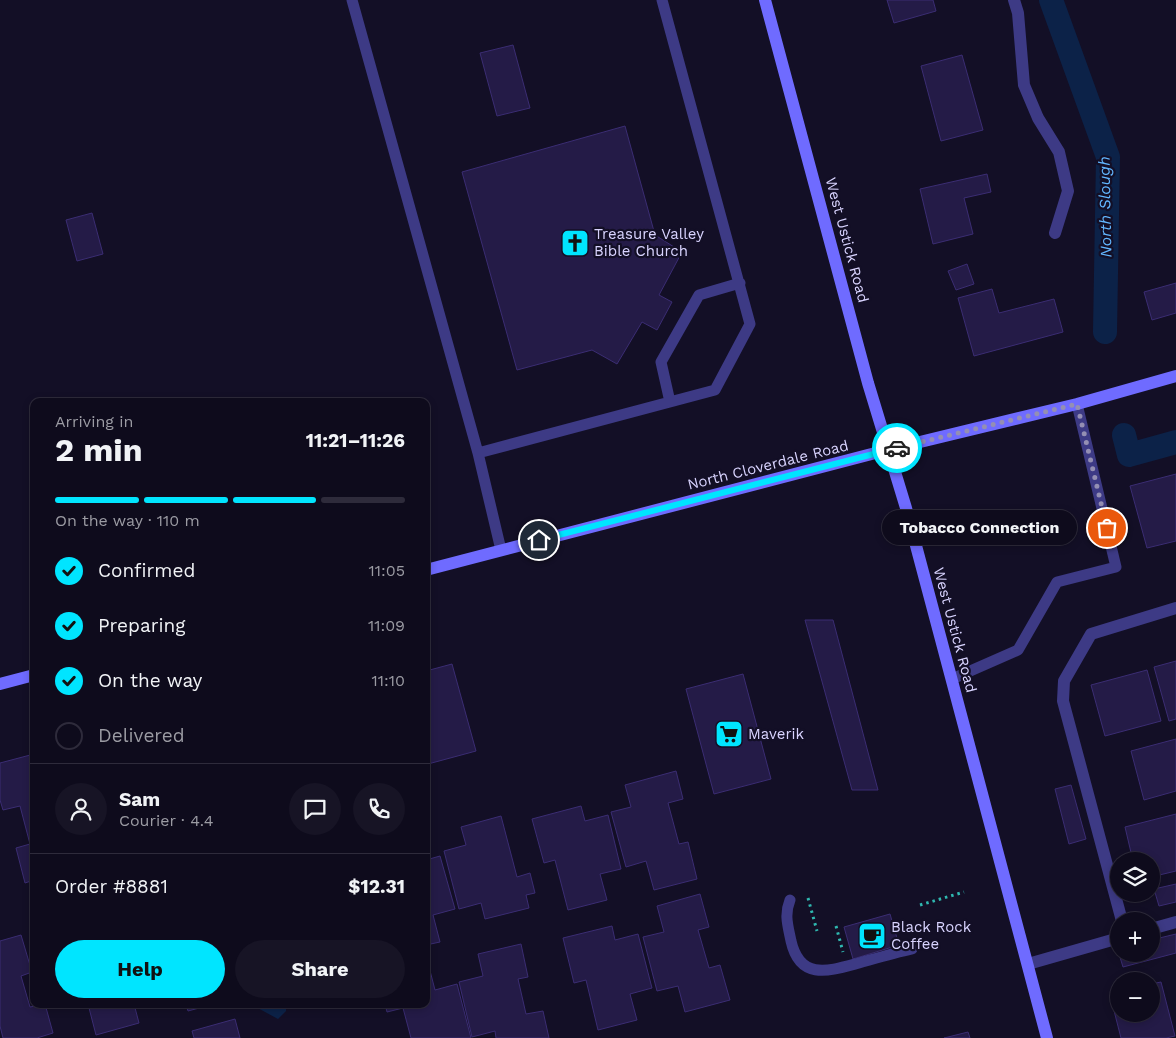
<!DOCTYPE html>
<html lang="en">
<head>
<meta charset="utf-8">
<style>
  body { margin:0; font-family:"Work Sans",sans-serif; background:#171425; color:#f1f3f6; height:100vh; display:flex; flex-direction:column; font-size:19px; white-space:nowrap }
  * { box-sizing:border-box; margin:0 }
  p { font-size:16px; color:#9b9ba3 }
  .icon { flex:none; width:28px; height:28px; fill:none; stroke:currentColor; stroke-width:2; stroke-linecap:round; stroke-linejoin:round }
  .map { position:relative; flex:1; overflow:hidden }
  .sheet { position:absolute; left:30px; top:398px; width:400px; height:610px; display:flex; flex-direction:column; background:#0e0b1c; border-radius:10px; box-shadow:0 2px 8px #0003,0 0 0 1px #2e2b3b }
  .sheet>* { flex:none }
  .tools { position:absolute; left:1110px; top:852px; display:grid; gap:10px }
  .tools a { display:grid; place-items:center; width:50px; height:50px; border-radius:50%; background:#0e0b1c; box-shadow:0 2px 8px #0003,0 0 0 1px #2e2b3b; font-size:25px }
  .pin { position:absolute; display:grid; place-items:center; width:42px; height:42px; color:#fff; margin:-21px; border:2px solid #fff; border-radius:50%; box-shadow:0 1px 5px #0007 }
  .courier { position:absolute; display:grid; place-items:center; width:50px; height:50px; margin:-25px; border:4px solid #00e5ff; border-radius:50%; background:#fff; color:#222; box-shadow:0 1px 6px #0007 }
  .bubble { position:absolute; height:35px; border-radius:18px; background:#0e0b1c; box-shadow:0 2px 8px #0003,0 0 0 1px #2e2b3b; font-size:16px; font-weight:700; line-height:35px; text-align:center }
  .head em { font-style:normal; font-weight:700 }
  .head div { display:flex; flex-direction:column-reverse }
  .head { display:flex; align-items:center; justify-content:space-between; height:85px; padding:0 25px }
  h1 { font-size:32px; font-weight:700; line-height:38px }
  .bar { display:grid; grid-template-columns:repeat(4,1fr); gap:8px 5px; align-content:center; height:60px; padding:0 25px }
  .bar i { height:6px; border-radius:4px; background:#2e2b3b }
  .bar .selected { background:#00e5ff }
  .bar p { grid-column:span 4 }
  .line { display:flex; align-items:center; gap:12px; padding:0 25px; border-top:1px solid #2e2b3b }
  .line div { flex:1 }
  .round { display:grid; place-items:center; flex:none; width:52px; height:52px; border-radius:26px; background:#171425 }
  ol { padding:0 25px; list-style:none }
  li { display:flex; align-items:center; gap:15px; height:55px }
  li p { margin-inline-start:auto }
  li .icon { padding:5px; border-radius:50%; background:#00e5ff; color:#111; stroke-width:4 }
  li:last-child { color:#9b9ba3 }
  li i { width:28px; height:28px; border:2px solid #2e2b3b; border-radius:50% }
  .action { display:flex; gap:10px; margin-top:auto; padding:10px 25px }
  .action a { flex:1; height:58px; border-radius:30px; background:#00e5ff; color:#111; font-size:20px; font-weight:700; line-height:58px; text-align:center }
  .action a+a { background:#171425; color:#f1f3f6 }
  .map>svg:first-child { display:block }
  .water { fill:#0c2248 }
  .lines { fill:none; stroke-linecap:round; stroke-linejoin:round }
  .canal { stroke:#0c2248; stroke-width:24 }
  .building { fill:#241b47; stroke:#3b2d73 }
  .path { stroke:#2fb8b0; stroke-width:3; stroke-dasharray:2.5 4; stroke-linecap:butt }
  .lane { stroke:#3d3a85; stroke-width:11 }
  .street { stroke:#3d3a85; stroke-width:12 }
  .secondary { stroke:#6f6bff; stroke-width:12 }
  .done { stroke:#948fb3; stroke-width:5; stroke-dasharray:0 9 }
  .route { stroke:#00e5ff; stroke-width:6 }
  .labels { text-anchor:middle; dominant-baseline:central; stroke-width:4.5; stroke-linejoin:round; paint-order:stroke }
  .poi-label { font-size:15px; fill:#d9d4ff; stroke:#130f26; text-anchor:start }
  .street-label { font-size:15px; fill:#d9d4ff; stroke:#130f26 }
  .water-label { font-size:16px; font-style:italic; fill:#62b6ff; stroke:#130f26 }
</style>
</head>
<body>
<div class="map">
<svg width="1176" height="1038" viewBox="0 0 1176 1038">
  <rect width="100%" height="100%" fill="#130f26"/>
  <path class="water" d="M286 1004V1011L278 1019 252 1005Z"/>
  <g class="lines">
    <path class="canal" d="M1051 0 1108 157 1105 332
      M1124 435 1129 455 1176 442"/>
  </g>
  <path class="building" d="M887 0H933L936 11 894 23Z
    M513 45 530 108 497 116 480 53Z
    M962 55 983 130 941 141 921 66Z
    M625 126 655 235 682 252 659 295 672 302 657 330 642 322 617 364 592 350 517 370 462 172Z
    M987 174 991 192 964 198 973 234 933 244 920 189Z
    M92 213 103 254 77 261 66 220Z
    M967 264 974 284 956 290 948 271Z
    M1176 283V313L1152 320 1144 292Z
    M992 289 999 313 1054 299 1063 332 974 356 958 298Z
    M1176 474V541L1147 548 1130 486Z
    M805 620H833L878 790H852Z
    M1176 661V719L1169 721 1154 667Z
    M452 664 476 751 428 764 426 756V671Z
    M1147 670 1161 721 1105 736 1091 685Z
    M743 674 771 779 714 794 686 689Z
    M1176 739V791L1144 800 1131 751Z
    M34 754V880L25 883 16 848 30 844 20 806 3 810 0 800V763Z
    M676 771 683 799 668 803 679 844 688 842 697 879 654 890 646 861 626 867 611 812 631 807 625 785Z
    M1071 785 1086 839 1069 844 1055 789Z
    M581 806 585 821 608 815 621 869 600 874 607 900 568 910 555 860 544 863 532 819Z
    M1176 814V871L1151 877V861H1133L1125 827Z
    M501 816 517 877 530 873 535 893 526 895 529 908 485 919 481 903 459 909 444 851 466 845 461 827Z
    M440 856 455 909 433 915 440 942 426 945V860Z
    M1176 884V902L1159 906 1154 889Z
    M700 894 709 927 698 930 709 968 720 965 730 1000 685 1012 678 986 657 991 643 937 664 932 657 906Z
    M890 914 899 945 853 959 844 927Z
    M612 926 615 940 638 934 652 988 630 994 637 1020 598 1030 586 980 574 983 563 938Z
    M1176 934V953L1123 967 1119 954H1151V940Z
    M21 935 32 972 21 976 30 1007 45 1004 53 1033 37 1038H3L0 1026V941Z
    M521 944 528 977 518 979 526 1014 543 1011 549 1038H496L495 1031 472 1037 459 982 483 976 478 954Z
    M428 963 435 990 457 984 471 1038H411L403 1008 387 1012 385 1004H426V964Z
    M1161 982 1175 1036 1166 1038H1121L1110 995 1119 993V1014H1151V984Z
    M88 1004H134L139 1023 96 1035Z
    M186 1004H214L188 1011Z
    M235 1019 240 1038H194L192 1031Z
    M968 1032 970 1038H944Z"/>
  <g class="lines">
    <path class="path" d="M808 898 817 931
      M920 905 964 892
      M836 926 843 952"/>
    <path class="lane" d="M352 0 478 453 715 390 750 324 662 0
      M670 402 661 362 699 295 740 283
      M478 453 501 550
      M952 679 1018 650 1057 582 1116 567 1077 404
      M790 900C784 915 788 926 791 941 800 981 829 971 859 963 877 958 894 953 912 949"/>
    <path class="street" d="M1014 0 1018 13 1024 85 1038 118 1059 152 1068 191 1055 233
      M1122 921 1063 701 1064 681 1091 634 1176 608
      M1151 929 1176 922
      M1028 964 1119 938"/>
    <path class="secondary" d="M765 0 868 383 906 508 1047 1038
      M426 570 887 450 1077 404 1176 376
      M0 684 34 675"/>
  </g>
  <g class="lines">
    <path class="done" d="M897 448 1077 404 1107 528"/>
    <path class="route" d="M539 540 897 448"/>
  </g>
  <defs>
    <symbol id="church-square" viewBox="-11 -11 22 22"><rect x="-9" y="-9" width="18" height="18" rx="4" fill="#00e5ff" stroke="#130f26"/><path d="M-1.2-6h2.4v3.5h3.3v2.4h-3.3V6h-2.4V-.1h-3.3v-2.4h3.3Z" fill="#111"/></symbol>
    <symbol id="supermarket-square" viewBox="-11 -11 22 22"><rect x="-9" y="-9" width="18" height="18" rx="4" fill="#00e5ff" stroke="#130f26"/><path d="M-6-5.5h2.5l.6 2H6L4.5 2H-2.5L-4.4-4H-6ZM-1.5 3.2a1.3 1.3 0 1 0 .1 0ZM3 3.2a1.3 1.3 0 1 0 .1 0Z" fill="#111"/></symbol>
    <symbol id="cafe-square" viewBox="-11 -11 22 22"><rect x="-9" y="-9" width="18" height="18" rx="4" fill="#00e5ff" stroke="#130f26"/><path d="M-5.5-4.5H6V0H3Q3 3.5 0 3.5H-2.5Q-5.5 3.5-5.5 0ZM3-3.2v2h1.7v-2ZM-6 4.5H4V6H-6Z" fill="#111"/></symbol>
  </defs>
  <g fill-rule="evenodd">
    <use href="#church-square" x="559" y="227" width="32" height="32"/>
    <use href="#supermarket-square" x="713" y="718" width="32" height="32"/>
    <use href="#cafe-square" x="856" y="920" width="32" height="32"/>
  </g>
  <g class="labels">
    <g class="poi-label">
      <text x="594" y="234">Treasure Valley<tspan x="594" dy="17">Bible Church</tspan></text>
      <text x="748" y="734">Maverik</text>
      <text x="891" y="927">Black Rock<tspan x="891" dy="17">Coffee</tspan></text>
    </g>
    <g class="street-label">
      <text transform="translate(847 240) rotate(75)">West Ustick Road</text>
      <text transform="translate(768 465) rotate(-14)">North Cloverdale Road</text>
      <text transform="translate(955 630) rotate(75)">West Ustick Road</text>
    </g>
    <g class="water-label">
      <text transform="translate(1105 207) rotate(-91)">North Slough</text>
    </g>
  </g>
</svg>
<div class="tools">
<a><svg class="icon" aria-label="layers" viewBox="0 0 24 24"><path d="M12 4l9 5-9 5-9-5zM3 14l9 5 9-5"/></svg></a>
<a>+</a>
<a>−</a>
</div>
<div class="pin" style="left:1107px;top:528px;background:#ea580c"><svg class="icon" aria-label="bag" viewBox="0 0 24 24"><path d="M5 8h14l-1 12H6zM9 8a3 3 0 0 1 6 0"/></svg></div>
<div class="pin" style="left:539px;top:540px;background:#1f2937"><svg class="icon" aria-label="home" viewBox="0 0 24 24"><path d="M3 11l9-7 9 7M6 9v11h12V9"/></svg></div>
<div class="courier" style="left:897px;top:448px"><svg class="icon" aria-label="car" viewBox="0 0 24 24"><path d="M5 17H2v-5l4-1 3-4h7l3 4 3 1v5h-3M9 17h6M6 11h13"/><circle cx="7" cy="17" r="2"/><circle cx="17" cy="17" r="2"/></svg></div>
<div class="bubble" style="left:882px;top:510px;width:195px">Tobacco Connection</div>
<section class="sheet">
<div class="head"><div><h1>2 min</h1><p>Arriving in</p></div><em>11:21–11:26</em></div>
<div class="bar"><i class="selected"></i><i class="selected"></i><i class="selected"></i><i></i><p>On the way · 110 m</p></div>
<ol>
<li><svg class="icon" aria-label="check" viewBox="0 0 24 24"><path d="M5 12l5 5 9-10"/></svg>Confirmed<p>11:05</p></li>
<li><svg class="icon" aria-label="check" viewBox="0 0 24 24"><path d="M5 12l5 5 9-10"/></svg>Preparing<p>11:09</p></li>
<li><svg class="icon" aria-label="check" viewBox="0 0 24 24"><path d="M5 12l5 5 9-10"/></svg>On the way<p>11:10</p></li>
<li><i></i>Delivered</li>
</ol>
<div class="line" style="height:90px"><a class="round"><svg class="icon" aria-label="person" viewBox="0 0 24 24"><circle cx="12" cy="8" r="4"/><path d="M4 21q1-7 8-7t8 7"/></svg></a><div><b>Sam</b><p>Courier · 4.4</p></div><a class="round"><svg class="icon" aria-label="chat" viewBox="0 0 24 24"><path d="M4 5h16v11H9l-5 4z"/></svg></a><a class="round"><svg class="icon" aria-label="phone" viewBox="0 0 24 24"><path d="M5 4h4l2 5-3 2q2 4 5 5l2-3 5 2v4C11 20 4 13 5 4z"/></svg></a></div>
<div class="line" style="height:65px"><div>Order #8881</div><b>$12.31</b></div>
<div class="action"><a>Help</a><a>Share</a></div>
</section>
</div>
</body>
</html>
